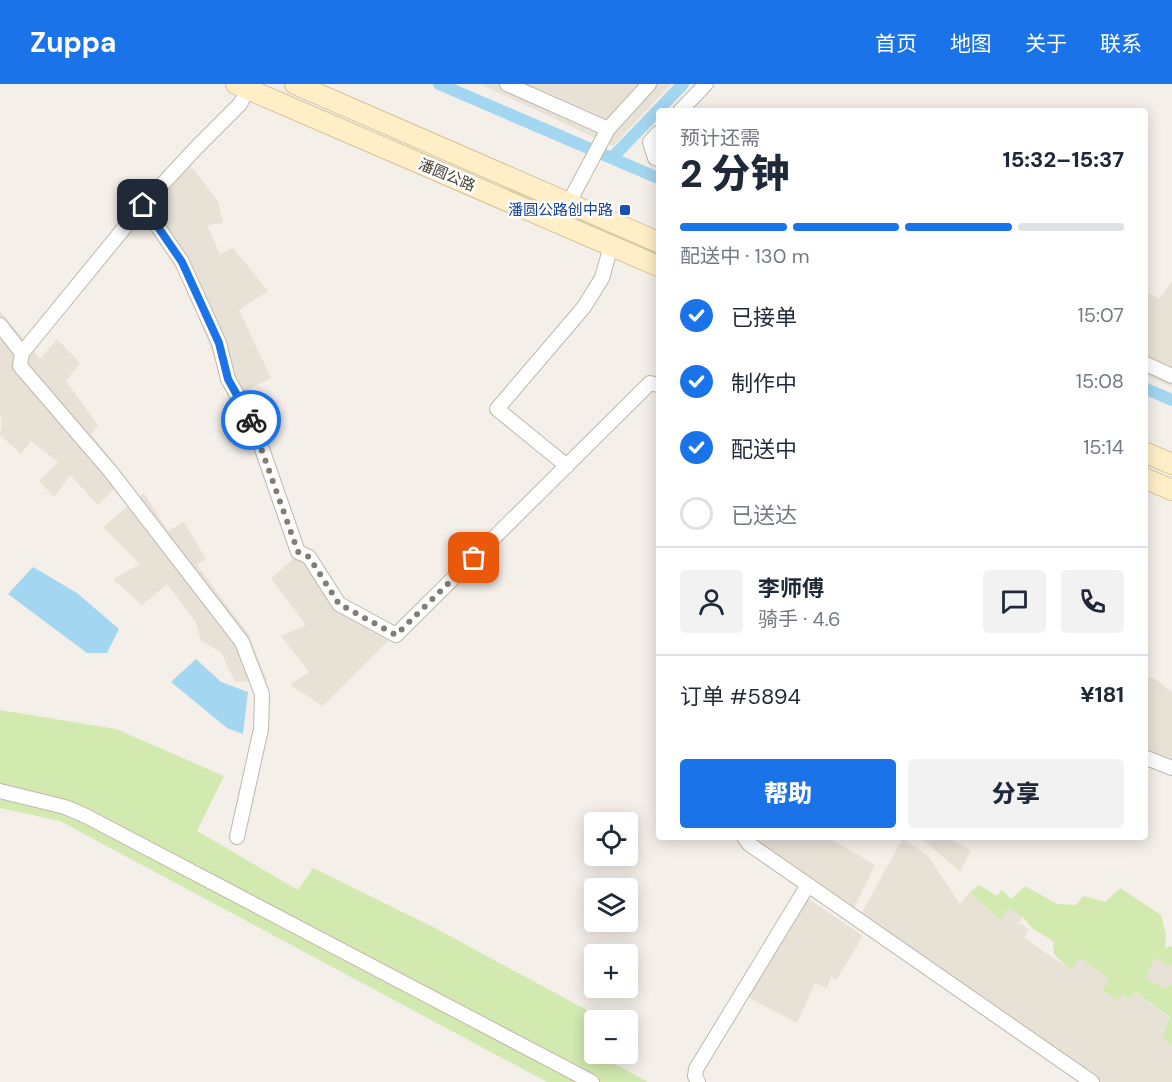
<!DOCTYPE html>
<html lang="zh">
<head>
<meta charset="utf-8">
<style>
  body { margin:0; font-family:"DM Sans","Noto Sans SC",sans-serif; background:#f2f2f3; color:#1f2937; height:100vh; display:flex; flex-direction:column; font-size:22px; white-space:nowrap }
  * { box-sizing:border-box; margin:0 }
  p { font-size:20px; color:#747a83 }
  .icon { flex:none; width:33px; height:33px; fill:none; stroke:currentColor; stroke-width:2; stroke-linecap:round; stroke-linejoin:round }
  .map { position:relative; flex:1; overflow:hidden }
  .side { position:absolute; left:656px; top:24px; width:492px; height:732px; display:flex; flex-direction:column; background:#fff; border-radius:6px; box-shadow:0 3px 15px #0003 }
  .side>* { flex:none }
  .buttons { position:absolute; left:584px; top:728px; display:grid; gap:12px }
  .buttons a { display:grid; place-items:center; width:54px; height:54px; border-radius:6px; background:#fff; box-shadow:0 3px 15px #0003; font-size:30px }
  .pin { position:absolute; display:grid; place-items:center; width:51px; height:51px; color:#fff; margin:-26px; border-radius:12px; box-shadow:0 3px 9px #0006 }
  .courier { position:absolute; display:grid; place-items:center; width:60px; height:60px; margin:-30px; border:4px solid #1a73e8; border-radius:50%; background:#fff; color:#222; box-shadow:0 2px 8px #0007 }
  .overview em { font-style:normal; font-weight:800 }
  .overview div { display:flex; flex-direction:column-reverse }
  .overview { display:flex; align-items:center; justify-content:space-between; height:102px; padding:0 24px }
  h1 { font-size:39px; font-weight:800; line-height:45px }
  .bar { display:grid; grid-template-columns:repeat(4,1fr); gap:9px 6px; align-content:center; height:72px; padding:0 24px }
  .bar i { height:8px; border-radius:4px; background:#e0e1e3 }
  .bar .on { background:#1a73e8 }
  .bar p { grid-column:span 4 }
  .line { display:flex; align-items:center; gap:15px; padding:0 24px; border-top:2px solid #e0e1e3 }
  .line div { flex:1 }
  .round { display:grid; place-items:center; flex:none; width:63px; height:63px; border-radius:6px; background:#f2f2f3 }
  ol { padding:0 24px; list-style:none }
  li { display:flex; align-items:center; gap:18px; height:66px }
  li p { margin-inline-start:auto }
  li .icon { padding:6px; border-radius:50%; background:#1a73e8; color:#fff; stroke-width:4 }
  li:last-child { color:#747a83 }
  li i { width:33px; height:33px; border:3px solid #e0e1e3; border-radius:50% }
  .primary-button { display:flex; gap:12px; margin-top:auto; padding:12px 24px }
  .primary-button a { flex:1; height:69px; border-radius:6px; background:#1a73e8; color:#fff; font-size:24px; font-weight:800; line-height:69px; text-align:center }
  .primary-button a+a { background:#f2f2f3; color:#1f2937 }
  header { display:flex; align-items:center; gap:36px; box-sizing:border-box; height:84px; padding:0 30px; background:#1a73e8; color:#fff }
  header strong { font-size:28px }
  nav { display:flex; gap:33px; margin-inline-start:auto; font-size:21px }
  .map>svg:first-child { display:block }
  .residential { fill:#e8e1d6 }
  .green { fill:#d2e9b0 }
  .water { fill:#a3d6f1 }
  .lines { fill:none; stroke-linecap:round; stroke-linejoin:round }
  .canal { stroke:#a3d6f1; stroke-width:12 }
  .minor-casing { stroke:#c0b7aa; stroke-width:16 }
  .secondary-casing { stroke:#d4c197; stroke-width:22 }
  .minor { stroke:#fff; stroke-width:14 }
  .secondary { stroke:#ffeec6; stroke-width:20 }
  .done { stroke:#847d74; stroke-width:6; stroke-dasharray:0 10.8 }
  .route { stroke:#1a73e8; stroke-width:8 }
  .transit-dot { fill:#1a4fb4; stroke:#fff; stroke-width:2 }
  .labels { text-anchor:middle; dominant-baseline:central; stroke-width:5; stroke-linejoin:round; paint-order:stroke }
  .street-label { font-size:15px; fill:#474036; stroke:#fff }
  .transit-label { font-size:15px; fill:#164399; stroke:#fff; text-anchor:end }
</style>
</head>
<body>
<header>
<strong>Zuppa</strong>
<nav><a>首页</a><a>地图</a><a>关于</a><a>联系</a></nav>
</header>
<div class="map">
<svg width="1172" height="998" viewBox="0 0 1172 998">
  <rect width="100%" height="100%" fill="#f4efe8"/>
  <path class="residential" d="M480 0H671L613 62Z
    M190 81 218 117 223 139 207 141 220 170 233 164 268 207 239 226 271 294 229 315 220 285 178 186 143 132Z
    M1172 197V303L1145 291 1144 206 1159 215Z
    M0 227 40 275 57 255 80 279 66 297 98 341 91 350 126 394 98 421 70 391 54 413 39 397 58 378 31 357 21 370 0 351 2 335 0 332Z
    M144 409 168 447 184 438 206 475 197 481 249 551 267 596 235 598 221 568 201 557 195 537 167 500 142 521 113 495 140 480 103 443Z
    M308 463 334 514 401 544 323 622 290 601 309 588 281 552 306 541 271 494Z
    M1144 591 1156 596 1172 608V690L1145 679Z
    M752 753H827L875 781 854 824Z
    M920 753H948L971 767 960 788Z
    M903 754 928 772 960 820 970 808 999 836 1009 824 1023 833 1016 842 1021 840 1029 846 1024 854 1070 885 1080 874 1109 895 1102 907 1117 916 1122 909 1134 908 1170 934 1162 954 1172 961V998H1080L855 841Z
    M807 814 863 852 836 896 832 893 826 904 815 899 797 939 746 912Z
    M1155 874 1169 883 1172 879V899L1166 905 1145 894Z"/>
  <path class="green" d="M0 626 116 645 224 692 197 747 298 806 313 784 433 843 592 929 586 964 648 998H547L60 737 0 724Z
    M979 801 997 812 1002 806 1011 815 1025 802 1057 820 1076 821 1083 812 1105 818 1120 804 1161 831 1166 851 1165 864 1172 862V879L1170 883 1155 874 1145 894 1166 905 1172 899V961L1162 954 1170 933 1135 908 1130 914 1122 909 1118 916 1102 907 1109 895 1080 874 1070 886 1054 870 1053 857 1032 844 1023 833 1009 824 1000 836 970 808Z"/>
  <path class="water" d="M33 483 77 509 119 545 107 569H87L8 510Z
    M196 575 221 598 248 608 243 650 227 644 171 598Z"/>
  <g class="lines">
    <path class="canal" d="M439 0 658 94
      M612 74 683 0
      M1144 304 1172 316"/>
    <defs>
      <path id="minor" d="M507 0 608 45 558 139
        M680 27 706 0
        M608 45 649 0
        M658 49 650 58 655 74 658 75
        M143 121 182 178 219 259 228 295 253 339 298 468 309 473 339 520 396 551 650 299 658 301
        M0 241 22 269 20 282 111 388 242 558 262 610 261 645 237 753
        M22 269 143 121 197 63 240 20 248 5
        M1144 279 1172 292
        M567 382 497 325 584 223 602 194 611 162
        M1144 673 1172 684
        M0 707 65 723 86 732 592 998
        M744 753 749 760 1092 998
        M698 998 695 992 696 985 808 801"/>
      <path id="secondary" d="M236 0 658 182
        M295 0 658 158
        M1144 368 1172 380
        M1144 394 1172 406"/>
    </defs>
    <use href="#minor" class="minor-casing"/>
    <use href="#secondary" class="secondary-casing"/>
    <use href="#minor" class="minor"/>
    <use href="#secondary" class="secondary"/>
  </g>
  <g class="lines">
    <path class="done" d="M251 336 298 468 309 473 339 520 396 551 474 474"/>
    <path class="route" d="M143 121 182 178 219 259 228 295 251 336"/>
  </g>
  <rect class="transit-dot" x="619" y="120" width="12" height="12" rx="3"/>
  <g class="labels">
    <g class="street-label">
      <text transform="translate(447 91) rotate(23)">潘圆公路</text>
    </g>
    <g class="transit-label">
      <text x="613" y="126">潘圆公路创中路</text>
    </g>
  </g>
</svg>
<div class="buttons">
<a><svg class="icon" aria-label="locate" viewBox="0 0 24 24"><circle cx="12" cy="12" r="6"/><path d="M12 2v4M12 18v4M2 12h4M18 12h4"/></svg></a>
<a><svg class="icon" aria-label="layers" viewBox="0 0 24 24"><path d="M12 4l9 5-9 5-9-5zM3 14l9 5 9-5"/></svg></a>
<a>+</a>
<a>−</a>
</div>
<div class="pin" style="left:474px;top:474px;background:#ea580c"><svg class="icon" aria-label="bag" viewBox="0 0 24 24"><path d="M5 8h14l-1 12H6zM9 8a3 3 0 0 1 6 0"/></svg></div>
<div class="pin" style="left:143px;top:121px;background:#1f2937"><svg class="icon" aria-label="home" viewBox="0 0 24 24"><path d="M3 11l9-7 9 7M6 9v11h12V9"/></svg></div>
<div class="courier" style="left:251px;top:336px"><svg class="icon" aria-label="bike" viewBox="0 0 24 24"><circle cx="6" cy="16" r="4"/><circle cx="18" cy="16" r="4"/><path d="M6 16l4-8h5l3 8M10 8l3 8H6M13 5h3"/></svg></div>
<section class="side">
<div class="overview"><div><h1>2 分钟</h1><p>预计还需</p></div><em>15:32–15:37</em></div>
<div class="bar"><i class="on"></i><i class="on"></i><i class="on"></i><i></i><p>配送中 · 130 m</p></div>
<ol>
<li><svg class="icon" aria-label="check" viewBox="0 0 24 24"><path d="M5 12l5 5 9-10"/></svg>已接单<p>15:07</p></li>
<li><svg class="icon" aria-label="check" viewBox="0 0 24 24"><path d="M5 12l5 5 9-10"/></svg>制作中<p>15:08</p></li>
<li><svg class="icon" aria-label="check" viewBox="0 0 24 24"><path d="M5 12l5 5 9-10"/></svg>配送中<p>15:14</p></li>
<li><i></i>已送达</li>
</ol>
<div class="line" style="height:108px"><a class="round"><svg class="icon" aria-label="person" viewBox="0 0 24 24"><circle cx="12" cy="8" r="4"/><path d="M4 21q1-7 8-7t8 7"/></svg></a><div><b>李师傅</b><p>骑手 · 4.6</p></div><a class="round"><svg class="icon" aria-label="chat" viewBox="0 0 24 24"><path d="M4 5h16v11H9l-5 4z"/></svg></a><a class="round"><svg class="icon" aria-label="phone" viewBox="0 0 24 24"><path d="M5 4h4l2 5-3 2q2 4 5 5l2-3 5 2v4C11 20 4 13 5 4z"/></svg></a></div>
<div class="line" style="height:78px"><div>订单 #5894</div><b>¥181</b></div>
<div class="primary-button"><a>帮助</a><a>分享</a></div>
</section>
</div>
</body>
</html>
